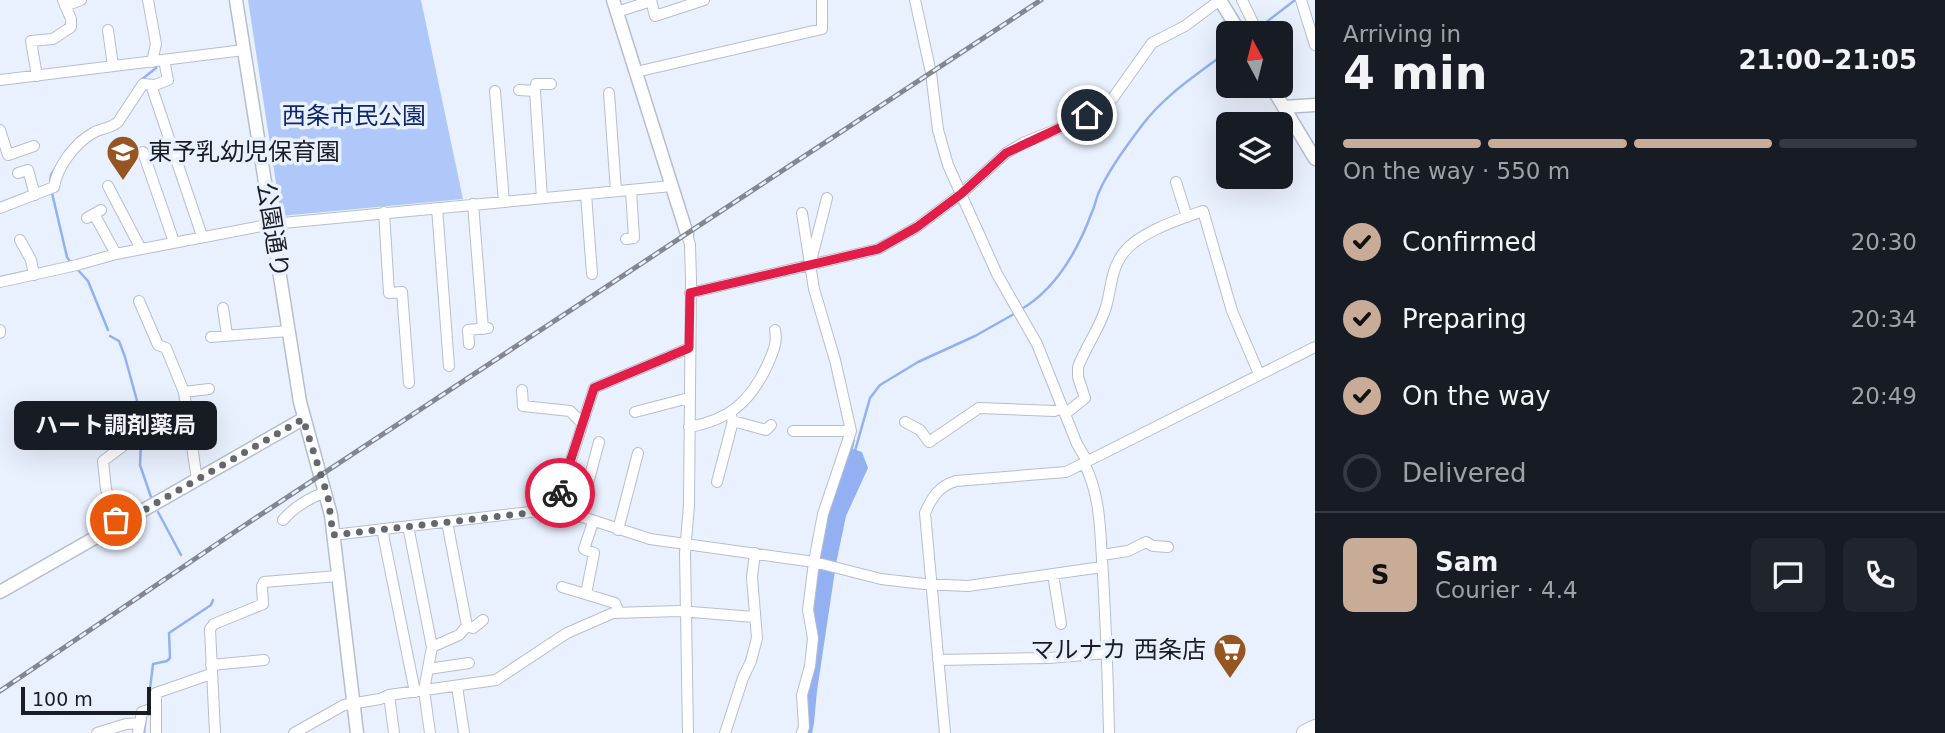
<!DOCTYPE html>
<html lang="en">
<head>
<meta charset="utf-8">
<style>
  body { margin:0; font-family:"DejaVu Sans","Noto Sans JP",sans-serif; background:#20242c; color:#f1f3f6; height:100vh; display:flex; flex-direction:column; font-size:26px; white-space:nowrap }
  * { box-sizing:border-box; margin:0 }
  p { font-size:23px; color:#9ea1a6 }
  .icon { flex:none; width:38px; height:38px; fill:none; stroke:currentColor; stroke-width:2; stroke-linecap:round; stroke-linejoin:round }
  .map { position:relative; flex:1; overflow:hidden }
  .panel { display:flex; flex-direction:column; background:#171b24; width:630px }
  .panel>* { flex:none }
  .needle { width:46px; rotate:353deg }
  .tools { position:absolute; left:1216px; top:21px; display:grid; gap:14px }
  .tools a { display:grid; place-items:center; width:77px; height:77px; border-radius:10px; background:#171b24; box-shadow:0 7px 28px #0002; font-size:35px }
  .scale { position:absolute; left:21px; bottom:18px; width:130px; box-sizing:border-box; padding-left:7px; border:4px solid #1a1d23; border-top:0; font-size:19px; line-height:24px; white-space:nowrap; color:#1a1d23; -webkit-text-stroke:5px #eaf1fe; paint-order:stroke }
  .pin { position:absolute; display:grid; place-items:center; width:60px; height:60px; color:#fff; margin:-30px; border:4px solid #fff; border-radius:50%; box-shadow:0 2px 7px #0007 }
  .courier { position:absolute; display:grid; place-items:center; width:70px; height:70px; margin:-35px; border:5px solid #e11d48; border-radius:50%; background:#fff; color:#222; box-shadow:0 2px 9px #0007 }
  .bubble { position:absolute; height:49px; border-radius:10px; background:#171b24; box-shadow:0 7px 28px #0002; font-size:23px; font-weight:700; line-height:49px; text-align:center }
  .headline em { font-style:normal; font-weight:700 }
  .headline div { display:flex; flex-direction:column-reverse }
  .headline { display:flex; align-items:center; justify-content:space-between; height:119px; padding:0 28px }
  h1 { font-size:46px; font-weight:700; line-height:52px }
  .bar { display:grid; grid-template-columns:repeat(4,1fr); gap:10px 7px; align-content:center; height:84px; padding:0 28px }
  .bar i { height:9px; border-radius:5px; background:#363941 }
  .bar .active { background:#c8ac97 }
  .bar p { grid-column:span 4 }
  .line { display:flex; align-items:center; gap:18px; padding:0 28px; border-top:2px solid #363941 }
  .line div { flex:1 }
  .round { display:grid; place-items:center; flex:none; width:74px; height:74px; border-radius:10px; background:#20242c }
  ol { padding:0 28px; list-style:none }
  li { display:flex; align-items:center; gap:21px; height:77px }
  li p { margin-inline-start:auto }
  li .icon { padding:7px; border-radius:50%; background:#c8ac97; color:#111; stroke-width:4 }
  li:last-child { color:#9ea1a6 }
  li i { width:38px; height:38px; border:4px solid #363941; border-radius:50% }
  main { display:flex; flex:1; min-height:0 }
  .map>svg:first-child { display:block }
  .green { fill:#b0c7f9 }
  .water { fill:#93b1f2 }
  .lines { fill:none; stroke-linecap:round; stroke-linejoin:round }
  .stream { stroke:#93b1f2; stroke-width:2.5 }
  .minor-casing { stroke:#b6bece; stroke-width:12 }
  .tertiary-casing { stroke:#b6bece; stroke-width:15 }
  .trunk-casing { stroke:#b6bece; stroke-width:18 }
  .minor { stroke:#fff; stroke-width:10 }
  .tertiary { stroke:#fff; stroke-width:12 }
  .trunk { stroke:#fff; stroke-width:16 }
  .rail-casing { stroke:#828791; stroke-width:5 }
  .rail { stroke:#eaf1fe; stroke-width:2.5; stroke-dasharray:8; stroke-linecap:butt }
  .done { stroke:#636770; stroke-width:7; stroke-dasharray:0 12.6 }
  .route { stroke:#e11d48; stroke-width:9 }
  .labels { text-anchor:middle; dominant-baseline:central; stroke-width:7; stroke-linejoin:round; paint-order:stroke }
  .park-label { font-size:24px; fill:#0e2770; stroke:#eaf1fe }
  .poi-label { font-size:24px; fill:#1a1d23; stroke:#eaf1fe; text-anchor:start }
  .street-label { font-size:24px; fill:#1a1d23; stroke:#eaf1fe }
</style>
</head>
<body>
<main>
<div class="map">
<svg width="1315" height="733" viewBox="0 0 1315 733">
  <rect width="100%" height="100%" fill="#eaf1fe"/>
  <path class="green" d="M248 0H421L463 199 281 216Z"/>
  <path class="water" d="M853 437 855 440 853 449 862 452 868 468 846 516 836 564 817 691 814 723 812 733H806V692L817 637 813 605 816 573 818 569 824 525Z"/>
  <g class="lines">
    <path class="stream" d="M1260 27 1295 0
      M141 80 156 68 157 63
      M65 152 79 137 91 129
      M50 186 51 175 58 164
      M52 193 67 257 71 263
      M76 268 88 281 108 330
      M1020 310C1055 290 1078 250 1092 212 1095 206 1096 198 1099 192 1107 173 1130 141 1143 124 1167 93 1198 74 1228 51
      M110 336 119 341 125 357 142 419 140 465 151 497
      M855 451 870 398 880 385 918 362 975 336 1014 314
      M158 512 181 555
      M148 705 153 664 167 661 170 658 169 633 211 605 213 600
      M144 733 146 715"/>
    <defs>
      <path id="minor" d="M148 0 156 44 152 62
        M651 0 655 16 704 0
        M915 0 931 73 938 130 948 165 997 274 1037 344 1077 444 1087 461
        M1242 0 1258 33
        M1301 0 1315 45
        M65 6 81 0
        M617 12 651 1
        M108 30 113 66
        M636 72 822 29V0
        M37 76 31 41 53 39 71 27V19L63 0
        M0 80 244 50
        M151 85 202 236
        M519 90 535 91
        M495 91 504 202
        M609 93 616 191
        M0 130 8 155 34 146
        M143 152 174 242
        M18 173 28 170 35 195
        M1176 182 1187 217
        M108 186 141 249
        M586 194 592 274
        M542 198 535 91 536 84H551
        M473 204 483 329
        M0 208 54 187C57 167 75 143 93 133 101 128 110 129 118 122L143 84 155 85 168 80 164 60
        M437 208 449 366
        M384 212 389 293 402 292 409 383
        M94 214 116 254
        M87 218 101 210
        M687 234 690 245 691 279 689 505 685 553 688 733
        M626 239 634 238 631 190
        M20 240 31 260 34 275
        M811 261 827 198
        M0 282 77 265 116 254 272 224 672 186
        M690 293 878 249 917 227 961 194 1006 153 1023 143 1072 123 1113 98 1152 43 1185 26 1220 0
        M139 301 158 345 166 348 184 392 197 480
        M223 308 227 335
        M0 330V333
        M211 337 288 331
        M469 344 468 330 488 328
        M522 390 523 406 570 411 582 423
        M184 392 209 389
        M635 412 689 398
        M1065 414 1085 398 1078 377V367C1086 346 1100 328 1106 307 1111 290 1111 270 1122 255 1136 233 1180 219 1203 211L1232 311 1259 374
        M733 421 766 430 771 425
        M905 422 920 430 929 442 979 408 1054 411 1063 408
        M689 427C729 420 750 402 767 366 772 354 778 343 775 330
        M157 430 189 426
        M793 431H851
        M1084 463C1102 498 1100 537 1103 575 1106 628 1108 680 1109 733
        M717 482 733 421 730 413
        M555 510 594 388 689 348
        M579 517 599 442
        M283 520C295 506 309 498 326 492
        M447 522 467 626
        M118 525 106 489 103 461 135 437
        M408 526 432 647 424 690 430 733
        M382 529 415 692
        M618 530 638 453
        M333 535 547 510H561L650 539 814 562 881 579 924 584 968 586 1102 567
        M1102 555 1128 551 1146 542 1153 546 1168 547
        M1053 574 1061 624
        M562 587 615 603 619 612
        M586 594 594 553 584 549 593 522
        M432 647 459 635 467 626 473 628 483 620
        M938 660 1049 658 1107 653
        M211 665 264 660
        M428 669 469 663
        M457 686 464 733
        M389 695 394 733
        M97 733 126 724 140 723
        M138 733 142 712 154 708
        M156 733V693L211 674
        M215 733 210 629 214 624 263 604 262 586 264 582 338 576
        M294 733 344 705 380 699 389 695 496 680 567 633 613 613 679 611 754 617
        M725 733 743 678 751 661 757 638 752 577 755 553
        M802 733 804 727 802 695 810 666 813 638 808 610 814 562 823 514 851 431 835 360 814 289 802 213
        M945 733 925 513C932 497 939 486 956 481L1066 472 1315 347"/>
      <path id="tertiary" d="M236 0 300 402 331 515 357 733
        M613 0 687 234
        M1220 0 1240 33
        M1271 86 1315 159
        M1284 107 1315 105
        M0 592 303 419"/>
      <path id="trunk" d="M1305 733 1315 728"/>
    </defs>
    <use href="#minor" class="minor-casing"/>
    <use href="#tertiary" class="tertiary-casing"/>
    <use href="#trunk" class="trunk-casing"/>
    <use href="#minor" class="minor"/>
    <use href="#tertiary" class="tertiary"/>
    <use href="#trunk" class="trunk"/>
    <defs>
      <path id="rail" d="M0 691 239 529 1041 0"/>
    </defs>
    <use href="#rail" class="rail-casing"/>
    <use href="#rail" class="rail"/>
  </g>
  <g class="lines">
    <path class="done" d="M116 520 118 525 303 419 328 497 333 535 555 510 560 493"/>
    <path class="route" d="M560 493 594 388 689 348 690 293 878 249 917 227 961 194 1006 153 1087 115"/>
  </g>
  <defs>
    <symbol id="school-pin" viewBox="-11 -11 22 30"><path d="M0 17L-7.5 6A9.5 9.5 0 1 1 7.5 6Z" fill="#975522" stroke="#eaf1fe"/><path d="M0-5L7-2L0 1L-7-2ZM-4 1L0 2.5L4 1V4Q0 6-4 4Z" fill="#fff"/></symbol>
    <symbol id="supermarket-pin" viewBox="-11 -11 22 30"><path d="M0 17L-7.5 6A9.5 9.5 0 1 1 7.5 6Z" fill="#975522" stroke="#eaf1fe"/><path d="M-6-5.5h2.5l.6 2H6L4.5 2H-2.5L-4.4-4H-6ZM-1.5 3.2a1.3 1.3 0 1 0 .1 0ZM3 3.2a1.3 1.3 0 1 0 .1 0Z" fill="#fff"/></symbol>
  </defs>
  <g fill-rule="evenodd">
    <use href="#school-pin" x="104" y="133" width="38" height="52"/>
    <use href="#supermarket-pin" x="1211" y="631" width="38" height="52"/>
  </g>
  <g class="labels">
    <g class="park-label">
      <text x="354" y="116">西条市民公園</text>
    </g>
    <g class="poi-label">
      <text x="148" y="152">東予乳幼児保育園</text>
      <text x="1206" y="650" text-anchor="end">マルナカ 西条店</text>
    </g>
    <g class="street-label">
      <text transform="translate(273 230) rotate(81)">公園通り</text>
    </g>
  </g>
</svg>
<div class="tools">
<a><svg class="needle" viewBox="-14 -14 28 28"><path d="M0-13l5 13h-10z" fill="#e53935"/><path d="M0 13l5-13h-10z" fill="#9ea1a6"/></svg></a>
<a><svg class="icon" aria-label="layers" viewBox="0 0 24 24"><path d="M12 4l9 5-9 5-9-5zM3 14l9 5 9-5"/></svg></a>
</div>
<div class="scale">100 m</div>
<div class="pin" style="left:116px;top:520px;background:#ea580c"><svg class="icon" aria-label="bag" viewBox="0 0 24 24"><path d="M5 8h14l-1 12H6zM9 8a3 3 0 0 1 6 0"/></svg></div>
<div class="pin" style="left:1087px;top:115px;background:#1f2937"><svg class="icon" aria-label="home" viewBox="0 0 24 24"><path d="M3 11l9-7 9 7M6 9v11h12V9"/></svg></div>
<div class="courier" style="left:560px;top:493px"><svg class="icon" aria-label="bike" viewBox="0 0 24 24"><circle cx="6" cy="16" r="4"/><circle cx="18" cy="16" r="4"/><path d="M6 16l4-8h5l3 8M10 8l3 8H6M13 5h3"/></svg></div>
<div class="bubble" style="left:14px;top:401px;width:203px">ハート調剤薬局</div>
</div>
<section class="panel">
<div class="headline"><div><h1>4 min</h1><p>Arriving in</p></div><em>21:00–21:05</em></div>
<div class="bar"><i class="active"></i><i class="active"></i><i class="active"></i><i></i><p>On the way · 550 m</p></div>
<ol>
<li><svg class="icon" aria-label="check" viewBox="0 0 24 24"><path d="M5 12l5 5 9-10"/></svg>Confirmed<p>20:30</p></li>
<li><svg class="icon" aria-label="check" viewBox="0 0 24 24"><path d="M5 12l5 5 9-10"/></svg>Preparing<p>20:34</p></li>
<li><svg class="icon" aria-label="check" viewBox="0 0 24 24"><path d="M5 12l5 5 9-10"/></svg>On the way<p>20:49</p></li>
<li><i></i>Delivered</li>
</ol>
<div class="line" style="height:126px"><b class="round" style="background:#c8ac97;color:#111">S</b><div><b>Sam</b><p>Courier · 4.4</p></div><a class="round"><svg class="icon" aria-label="chat" viewBox="0 0 24 24"><path d="M4 5h16v11H9l-5 4z"/></svg></a><a class="round"><svg class="icon" aria-label="phone" viewBox="0 0 24 24"><path d="M5 4h4l2 5-3 2q2 4 5 5l2-3 5 2v4C11 20 4 13 5 4z"/></svg></a></div>
</section>
</main>
</body>
</html>
